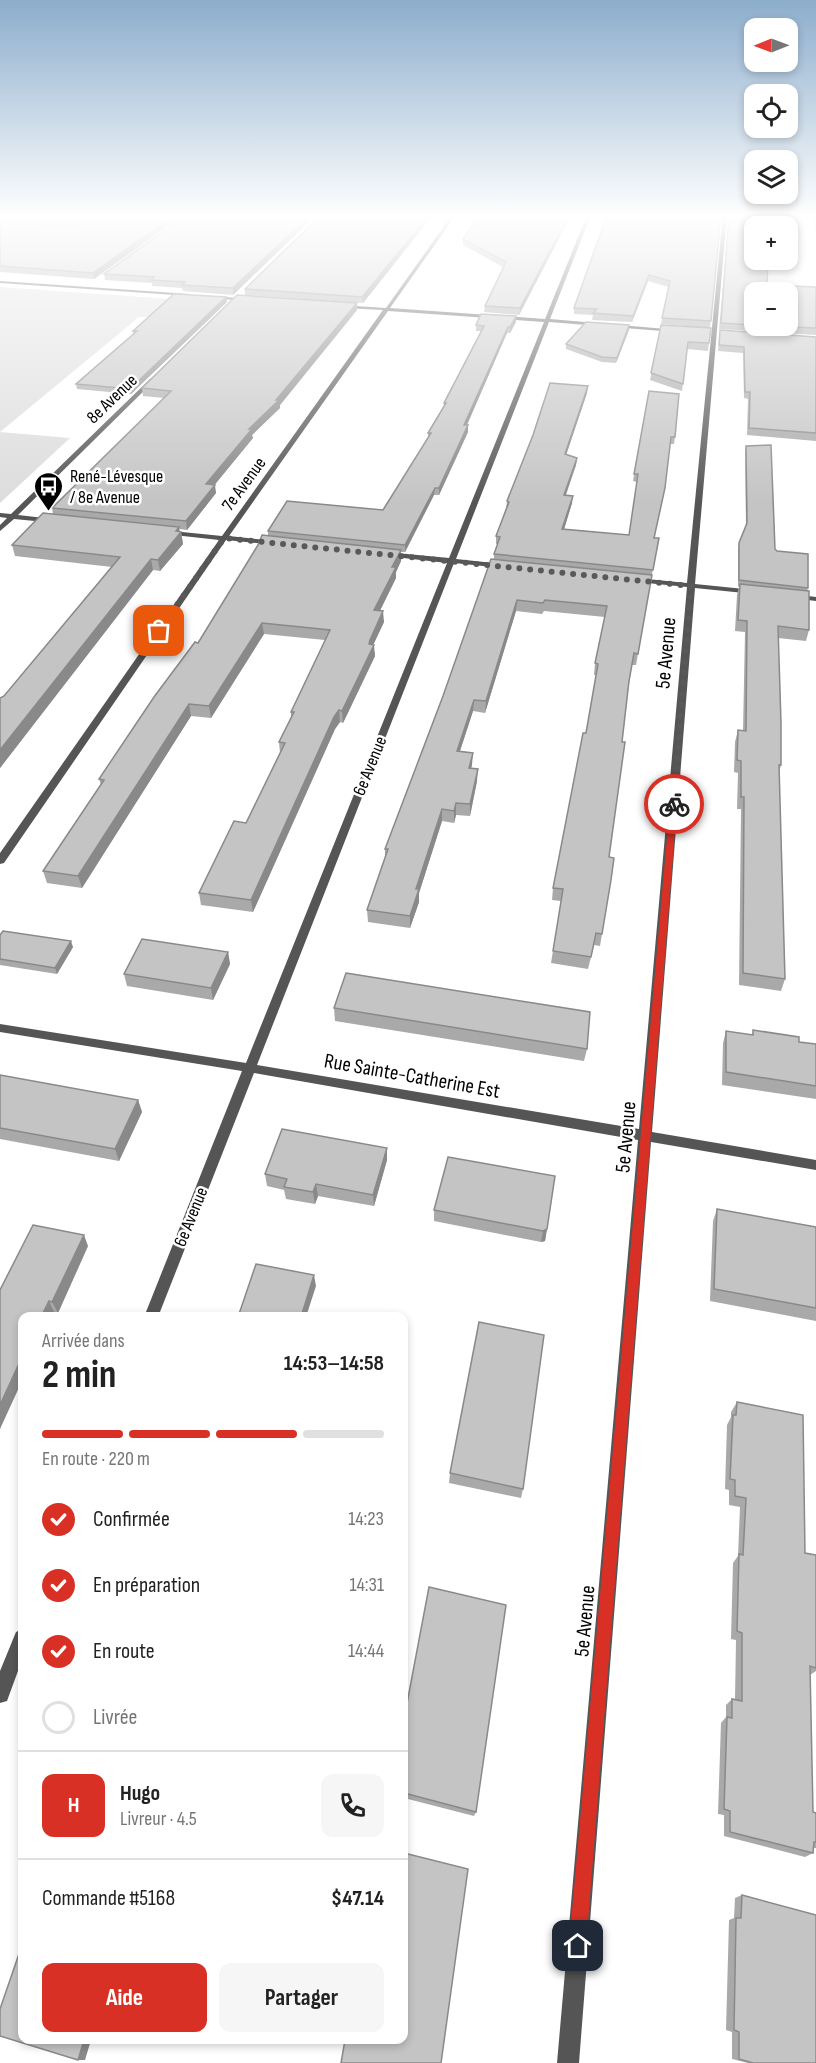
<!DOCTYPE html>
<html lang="fr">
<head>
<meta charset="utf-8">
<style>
  body { margin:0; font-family:"Sofia Sans Condensed",sans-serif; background:#f6f6f6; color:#222; height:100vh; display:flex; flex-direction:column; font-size:22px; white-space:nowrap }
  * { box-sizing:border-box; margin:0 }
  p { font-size:20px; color:#767676 }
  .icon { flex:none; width:33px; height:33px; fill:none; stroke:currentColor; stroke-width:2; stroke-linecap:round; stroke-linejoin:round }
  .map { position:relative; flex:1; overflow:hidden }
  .panel { position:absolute; left:18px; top:1312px; width:390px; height:732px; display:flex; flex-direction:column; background:#fff; border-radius:12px; box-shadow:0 3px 9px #0003 }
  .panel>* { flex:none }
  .needle { width:39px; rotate:269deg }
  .fabs { position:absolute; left:744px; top:18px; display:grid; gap:12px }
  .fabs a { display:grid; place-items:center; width:54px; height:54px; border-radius:12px; background:#fff; box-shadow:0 3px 9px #0003; font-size:30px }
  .pin { position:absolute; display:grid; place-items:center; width:51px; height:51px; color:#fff; margin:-26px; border-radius:12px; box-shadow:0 3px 9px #0006 }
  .courier { position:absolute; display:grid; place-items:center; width:60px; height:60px; margin:-30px; border:4px solid #d93025; border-radius:50%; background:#fff; color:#222; box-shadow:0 2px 8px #0007 }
  .head em { font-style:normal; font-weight:700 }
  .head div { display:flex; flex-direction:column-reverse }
  .head { display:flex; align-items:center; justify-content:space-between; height:102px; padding:0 24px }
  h1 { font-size:39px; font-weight:700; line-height:45px }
  .bar { display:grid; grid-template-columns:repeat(4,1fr); gap:9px 6px; align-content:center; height:72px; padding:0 24px }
  .bar i { height:8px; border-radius:4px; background:#e0e0e0 }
  .bar .on { background:#d93025 }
  .bar p { grid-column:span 4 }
  .line { display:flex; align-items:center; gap:15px; padding:0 24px; border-top:2px solid #e0e0e0 }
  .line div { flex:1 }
  .round { display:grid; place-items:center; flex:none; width:63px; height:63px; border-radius:12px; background:#f6f6f6 }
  ol { padding:0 24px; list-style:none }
  li { display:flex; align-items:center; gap:18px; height:66px }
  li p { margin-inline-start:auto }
  li .icon { padding:6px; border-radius:50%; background:#d93025; color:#fff; stroke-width:4 }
  li:last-child { color:#767676 }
  li i { width:33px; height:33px; border:3px solid #e0e0e0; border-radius:50% }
  .action { display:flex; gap:12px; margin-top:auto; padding:12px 24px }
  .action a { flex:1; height:69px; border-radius:12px; background:#d93025; color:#fff; font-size:24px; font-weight:700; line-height:69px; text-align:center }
  .action a+a { background:#f6f6f6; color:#222 }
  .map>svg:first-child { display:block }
  .green { fill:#dcdcdc }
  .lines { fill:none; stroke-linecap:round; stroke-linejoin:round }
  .minor { fill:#555; fill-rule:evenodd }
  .wall { fill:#a9a9a9; fill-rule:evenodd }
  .shaded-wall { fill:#898989 }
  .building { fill:#c4c4c4; stroke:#898989; stroke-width:1.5 }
  .route { fill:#d93025 }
  .done { stroke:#595959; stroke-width:6; stroke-dasharray:0 10.8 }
  .labels { text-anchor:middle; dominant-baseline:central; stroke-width:5; stroke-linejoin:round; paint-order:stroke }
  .far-street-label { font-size:18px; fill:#000; stroke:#fff }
  .far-poi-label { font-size:18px; fill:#000; stroke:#fff; text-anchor:start }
  .street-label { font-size:21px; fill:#000; stroke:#fff }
</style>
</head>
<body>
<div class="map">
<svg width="816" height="2063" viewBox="0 0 816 2063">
  <rect width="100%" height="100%" fill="#fff"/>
  <path class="green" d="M0 287 185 300 164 318 139 317 0 432Z
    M0 432 70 438 0 503Z"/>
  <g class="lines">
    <path class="minor" d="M452 215H456L390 308 545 319 587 215H591L550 319 678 330 675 332 549 322 456 559 503 564 507 566 503 568 454 563 257 1065 639 1129 687 587 637 582 633 580 637 578 687 583 723 215H727L695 584 754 590 758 592 754 594 695 588 652 1132 816 1160V1170L651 1142 579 2063H557L638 1140 254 1073 158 1317H144L242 1071 0 1032V1024L246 1063 447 563 386 556 382 554 386 552 449 558 544 322 388 311 229 536 273 541 277 543 276 545 226 540 4 863 0 864V853L219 540 165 534 161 532 162 530 222 536 383 310 342 308 340 305 386 308Z
      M0 281 190 294 192 295 190 296 0 283Z
      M211 296 250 299 252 300 250 301 209 298Z
      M151 378 156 379 18 515 53 519H56V523L14 519 0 531V525L7 518 0 517V513L11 514Z
      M792 594 816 597V601L792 598Z
      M22 1629V1660L7 1701 0 1703V1671L16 1632Z"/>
  </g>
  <path class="wall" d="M0 215H183L94 279 0 272V221L76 226 93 216 92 215 75 225 0 220Z
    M316 215 233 295 183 291 182 288 152 286V283L105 280 104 274Z
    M321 215H433L363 303 245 295V289Z
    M476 215H571L519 315 484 312 485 306 503 267 463 245V239L478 218 476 216Z
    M721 215 710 328 661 324 669 287 648 281 632 322 592 320 593 315 574 314V308Z
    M729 215H769L767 285 816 287V335L719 329ZM754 292 788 326H754Z
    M812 215H816V233Z
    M226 297 227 302 131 394 77 389 76 384 133 334V331Z
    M357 303V310L280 405V408L252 435 253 438 214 485 216 493 187 530 179 529 180 532H181L183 544 160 571 153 570 0 768V698L4 696 112 567 15 556 12 545 53 514 52 508 164 398 143 396 142 388Z
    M516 322 510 333H507L466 425 468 432 439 495H434L405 552H401V561L396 572V578L380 610 384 622 373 644 375 656 343 723 340 722 335 729 253 912 201 905 199 893 246 823 280 753 279 742 291 717V712L325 640 264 634 211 718 191 716 82 888 47 883 43 871 101 785 99 779 198 643 268 536V531L383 510 428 438V433L444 407V403L481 331H476V325Z
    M629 325V330L616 363 602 362 566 349V344Z
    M661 325 709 343 708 351 687 349 682 391 650 380Z
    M720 330 816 337V441L747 435 748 399 744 398 743 353 718 351Z
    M649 391 675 437 674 444H670L654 538 657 546 636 665H632L629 683 609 857 611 880 600 946 594 945 588 969 551 963 561 901 552 900 553 888 586 733 596 675H594L595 663 605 617 544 611 542 614 516 611 485 713 473 711 460 751 472 765 471 768 477 781 470 816 456 815 454 823 442 821 419 893V902L410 928 368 922 367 910 385 858V849L443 696 494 559V554L498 544H496V536L506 509 507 501 587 393 566 455 577 458 576 465 566 495 572 503 564 529 629 535 637 482 633 481Z
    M746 446 775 549 808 588 807 591 809 630 806 641 778 638 781 765 779 772 785 979 781 991 739 985 741 809H737L738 773 734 772 735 742 738 730 743 731 745 632 735 631 737 595 739 587 738 586V549L739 543 746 527 745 451Z
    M0 935 73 947 57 974 0 965Z
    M228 952 230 964 213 1000 127 986 124 974Z
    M334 1008 587 1049 584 1061 335 1021Z
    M753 1030 799 1042 816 1044V1099L722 1085 723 1043 726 1031 752 1035Z
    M0 1075 138 1100 142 1112 119 1161 0 1139Z
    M387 1160 374 1206 318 1196 315 1204 286 1199 284 1190 267 1186 265 1174Z
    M555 1176 545 1241 541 1242 434 1221V1210Z
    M717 1209 816 1227V1321L710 1301 713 1221Z
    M88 1246 58 1313 54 1312 52 1317H22L0 1429V1290Z
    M737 1402 805 1553 816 1555V1671L810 1675 813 1812 816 1813V1848H814L813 1853 805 1857 724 1836V1815L718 1814 721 1723 726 1717V1705L732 1699 735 1700 736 1640 731 1639 733 1563 738 1556 740 1507 729 1505V1490L725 1489 727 1425 731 1417V1412Z
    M450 1473 523 1489 521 1498 449 1483Z
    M404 1719 476 1812 474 1816 404 1798Z
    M742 1895 816 2063H748L732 2059V2032L726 2030 729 1920 734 1918 735 1898Z"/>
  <path class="shaded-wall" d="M82 215H92L75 225 74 219Z
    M174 215H183L94 279 93 273Z
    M310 215H316L233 295V288Z
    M429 215H433L363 303 362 297Z
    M569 215H571L519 315 520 308Z
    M649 275 648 281 632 322 633 316Z
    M226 297 227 302 131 394 130 389Z
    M357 303V310L280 405V408L252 435 253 438 208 493 206 484 249 429 276 400Z
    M516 316V322L510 333V327Z
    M629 325V330L616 363 617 358Z
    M508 327 507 333 464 432V425Z
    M588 386 587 393 564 461 565 454Z
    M468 425V432L439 495V488Z
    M577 458 576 465 563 502 564 495Z
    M215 485 216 493 187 530 186 521Z
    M435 488 434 495 405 552V545Z
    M573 496 572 503 562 536V529Z
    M179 527 180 534 181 532 183 544 160 571 158 560Z
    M401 550V561L396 572V578L375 621 374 610 392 567Z
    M151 559 153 570 0 768V750Z
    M517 600 516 611 485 713 486 701Z
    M383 611 384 622 370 652 374 645 375 656 343 723 342 711 370 640Z
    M262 623 264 634 211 718 209 706Z
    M474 700 473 711 456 763 457 751Z
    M189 704 191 716 82 888 78 876Z
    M339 710 340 722 335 729 253 912 251 900 334 717Z
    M473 753 472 765 468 779 469 768Z
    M478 769 477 781 470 816V804Z
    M456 803V815L454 823V811Z
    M442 809V821L419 893V902L410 928V916L416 889Z
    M71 941 73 947 57 974 55 968Z
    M228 952 230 964 213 1000 211 988Z
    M138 1100 142 1112 119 1161 115 1149Z
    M387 1148V1160L374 1206 373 1195Z
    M316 1184 318 1196 315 1204 313 1192Z
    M547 1229 545 1241 541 1242 543 1231Z
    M84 1235 88 1246 58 1313 52 1302Z
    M314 1275 316 1286 306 1317H301Z
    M49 1301 54 1312 52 1317H41Z
    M22 1357V1381L0 1429V1405Z
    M84 2040H91L85 2060H78Z"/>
  <path class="building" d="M5 215H82L74 219Z
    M95 215H174L93 273 0 266V221L76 226Z
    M186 215H310L233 288 182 285 185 282 151 280 154 277 104 274Z
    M321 215H429L362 297 245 289Z
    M480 215H569L520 308 485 306 506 262 463 239Z
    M607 215H721L711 321 662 318 670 281 649 275 633 316 593 313 597 309 574 308Z
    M729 215H769L768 226H754V260H768L767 285 816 287V328L769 326H788V292H754V325L721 323Z
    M174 294 226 297 130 389 76 384 137 331H133Z
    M237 295 357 303 276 400H279L249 429H252L206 484 215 485 186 521 52 508 171 391 142 388Z
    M481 314 516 316 510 327H508L464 425H468L439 488H435L405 545 268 531 287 501 383 510 431 433H428L446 403H444L484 326 476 325Z
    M586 322 629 325 617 358 602 357 566 344Z
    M661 325 711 328 709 343 688 342 683 384 651 373Z
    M720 330 816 337V433L749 428 750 392H745L744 347 719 345Z
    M550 383 588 386 565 454 577 458 564 495 573 496 562 529 629 535 638 474H634L649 391 679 394 675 437H671L665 488 654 538H659L653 570 494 554 500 537 496 536 509 502 507 501 533 435Z
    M771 445 775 549 777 551 808 554V588L739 580V543L747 523 746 446Z
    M43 513 179 527 176 531 181 532 158 560 151 559 0 750V698L4 696 120 557 12 545Z
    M262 535 401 550 392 567H396L374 610 383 611 370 640 369 644 374 645 342 711 339 710 334 717 251 900 199 893 234 821 246 823 285 743 279 742 294 712H291L330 630 262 623 209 706 189 704 78 876 43 871 104 780 99 779 154 697 195 642 198 643 258 545Z
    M491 559 652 575 638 654 634 653 629 681 622 742H625L609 857 614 858 611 880 602 934 596 933 591 957 553 951 563 889 553 888 583 733H586L598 664 595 663 607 606 545 600 543 603 517 600 486 701 474 700 457 751 473 753 469 768 478 769 470 804 456 803 454 811 442 809 416 889H419L410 916 367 910 388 849H385L443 696Z
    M740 584 809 591V630L778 626 781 723V765H779L785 979 743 973 744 797H741V761L737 760 738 730 746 731 747 621 738 620Z
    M3 931 71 941 55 968 0 959V935Z
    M142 939 228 952 211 988 124 974Z
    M346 973 590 1012 587 1049 334 1008Z
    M753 1030 799 1037V1042L816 1044V1086L726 1072V1031L753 1035Z
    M0 1075 138 1100 115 1149 0 1128Z
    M282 1129 387 1148 373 1195 316 1184 313 1192 284 1187 287 1179 265 1174Z
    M448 1157 555 1176 547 1229 543 1231 434 1210Z
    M717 1209 816 1227V1308L714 1289Z
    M33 1225 84 1235 52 1302 49 1301 41 1317H22V1357L0 1405V1290Z
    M256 1264 314 1275 301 1317H238Z
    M479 1322 544 1335 523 1489 450 1473Z
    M737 1402 803 1415 805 1553 816 1555V1668L810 1666 813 1812 816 1813V1842H814L813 1853 730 1832V1811L724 1809 727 1717 732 1718V1699L742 1701V1633L737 1631 739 1554 743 1555 746 1498 735 1496V1480L730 1479 733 1415H736Z
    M429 1587 506 1605 476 1812 404 1793V1719Z
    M404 1853 468 1869 441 2063H341L345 2040H404Z
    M742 1895 816 1915V2063H753L739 2059V2032L734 2030 736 1918H741Z
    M22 1945V2040H84L78 2060 0 2036V2009Z"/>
  <linearGradient id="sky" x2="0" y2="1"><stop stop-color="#8cadcc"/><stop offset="0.43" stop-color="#fff"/><stop offset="1" stop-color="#fff" stop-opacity="0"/></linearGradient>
  <rect width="816" height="503" fill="url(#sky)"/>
  <path class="route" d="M674 801 677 804 586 1946 584 1952 578 1955 572 1952 569 1946 670 804Z"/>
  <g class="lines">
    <path class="done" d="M159 631 224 538 691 586 674 804"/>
  </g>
  <defs>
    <symbol id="bus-pin" viewBox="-11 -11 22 30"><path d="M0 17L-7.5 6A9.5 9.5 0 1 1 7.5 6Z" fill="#000" stroke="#fff"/><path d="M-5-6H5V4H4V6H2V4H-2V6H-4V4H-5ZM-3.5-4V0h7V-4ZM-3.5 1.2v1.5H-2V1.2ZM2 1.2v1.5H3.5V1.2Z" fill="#fff"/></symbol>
  </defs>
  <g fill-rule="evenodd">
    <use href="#bus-pin" x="32" y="470" width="33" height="45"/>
  </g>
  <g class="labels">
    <g class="far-street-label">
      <text transform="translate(112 399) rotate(-44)">8e Avenue</text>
      <text transform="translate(244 484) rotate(-54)">7e Avenue</text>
      <text transform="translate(370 766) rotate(-68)">6e Avenue</text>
      <text transform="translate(191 1217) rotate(-68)">6e Avenue</text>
    </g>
    <g class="far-poi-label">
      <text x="70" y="476">René-Lévesque<tspan x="70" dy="21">/ 8e Avenue</tspan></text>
    </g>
    <g class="street-label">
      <text transform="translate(666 653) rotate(-85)">5e Avenue</text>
      <text transform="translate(412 1076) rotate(10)">Rue Sainte-Catherine Est</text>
      <text transform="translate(626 1137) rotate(-85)">5e Avenue</text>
      <text transform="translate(585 1621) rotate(-85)">5e Avenue</text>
    </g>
  </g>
</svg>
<div class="fabs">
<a><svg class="needle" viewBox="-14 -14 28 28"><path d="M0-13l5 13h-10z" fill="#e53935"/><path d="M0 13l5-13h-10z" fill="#767676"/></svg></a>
<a><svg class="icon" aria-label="locate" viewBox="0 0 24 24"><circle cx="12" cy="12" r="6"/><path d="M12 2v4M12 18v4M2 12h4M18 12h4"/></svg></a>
<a><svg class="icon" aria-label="layers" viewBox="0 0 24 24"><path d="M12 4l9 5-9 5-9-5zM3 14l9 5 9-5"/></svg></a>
<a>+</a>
<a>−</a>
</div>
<div class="pin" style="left:159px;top:631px;background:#ea580c"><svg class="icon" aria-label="bag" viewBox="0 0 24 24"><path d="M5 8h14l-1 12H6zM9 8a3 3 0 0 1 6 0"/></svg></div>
<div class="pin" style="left:578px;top:1946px;background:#1f2937"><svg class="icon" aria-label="home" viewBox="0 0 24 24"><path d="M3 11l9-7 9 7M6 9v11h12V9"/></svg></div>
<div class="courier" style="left:674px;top:804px"><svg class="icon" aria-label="bike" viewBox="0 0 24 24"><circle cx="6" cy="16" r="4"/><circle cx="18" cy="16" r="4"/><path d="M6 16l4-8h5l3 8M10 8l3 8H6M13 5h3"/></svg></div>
<section class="panel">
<div class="head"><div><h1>2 min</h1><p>Arrivée dans</p></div><em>14:53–14:58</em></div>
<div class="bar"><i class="on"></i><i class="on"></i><i class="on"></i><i></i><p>En route · 220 m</p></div>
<ol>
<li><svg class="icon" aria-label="check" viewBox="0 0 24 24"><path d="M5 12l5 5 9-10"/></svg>Confirmée<p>14:23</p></li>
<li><svg class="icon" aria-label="check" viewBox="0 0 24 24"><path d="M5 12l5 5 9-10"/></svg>En préparation<p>14:31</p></li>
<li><svg class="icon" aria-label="check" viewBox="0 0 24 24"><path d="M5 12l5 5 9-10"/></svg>En route<p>14:44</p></li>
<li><i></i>Livrée</li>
</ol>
<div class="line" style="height:108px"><b class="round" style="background:#d93025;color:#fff">H</b><div><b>Hugo</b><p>Livreur · 4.5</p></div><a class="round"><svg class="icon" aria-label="phone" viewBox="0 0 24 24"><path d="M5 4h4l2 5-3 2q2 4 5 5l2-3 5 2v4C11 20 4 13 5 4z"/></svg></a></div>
<div class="line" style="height:78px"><div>Commande #5168</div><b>$47.14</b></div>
<div class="action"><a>Aide</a><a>Partager</a></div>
</section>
</div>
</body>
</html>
